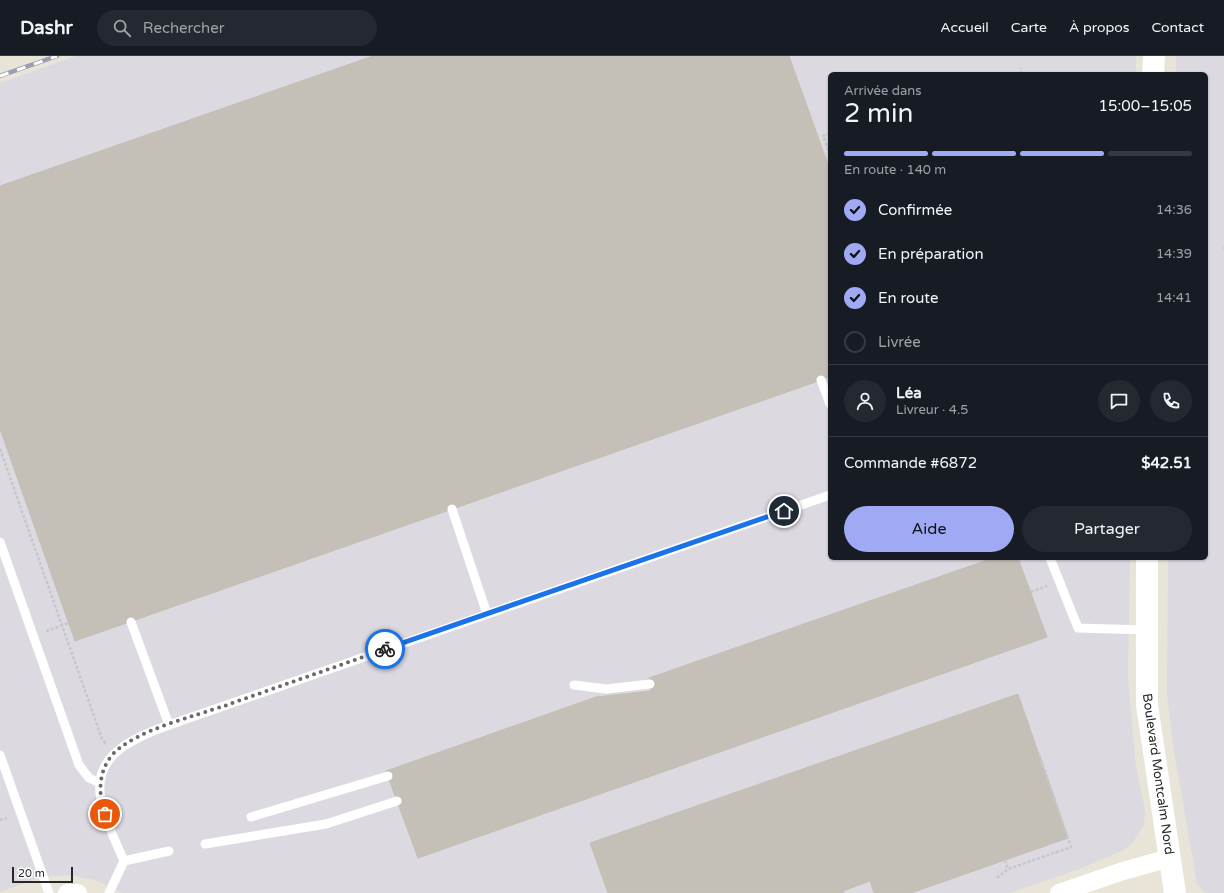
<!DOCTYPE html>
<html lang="fr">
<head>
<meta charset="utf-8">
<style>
  body { margin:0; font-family:"Varela Round",sans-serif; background:#242831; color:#f1f3f6; height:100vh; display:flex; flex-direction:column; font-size:15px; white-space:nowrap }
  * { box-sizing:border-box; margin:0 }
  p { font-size:13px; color:#9ea1a6 }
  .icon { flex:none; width:22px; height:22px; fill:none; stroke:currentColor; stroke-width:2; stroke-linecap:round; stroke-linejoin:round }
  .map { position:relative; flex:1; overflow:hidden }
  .panel { position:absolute; left:828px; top:16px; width:380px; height:488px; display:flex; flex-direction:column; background:#171b24; border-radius:6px; box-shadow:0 1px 3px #0004 }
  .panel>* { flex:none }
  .scale { position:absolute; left:12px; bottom:10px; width:61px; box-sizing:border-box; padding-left:4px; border:2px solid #272727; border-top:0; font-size:11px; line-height:14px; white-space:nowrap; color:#272727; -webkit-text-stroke:3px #fff; paint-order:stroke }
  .pin { position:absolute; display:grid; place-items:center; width:34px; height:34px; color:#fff; margin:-17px; border:2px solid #fff; border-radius:50%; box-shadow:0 1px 4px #0007 }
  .courier { position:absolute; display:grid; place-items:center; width:40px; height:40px; margin:-20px; border:3px solid #1a73e8; border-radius:50%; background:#fff; color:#222; box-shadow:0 1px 5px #0007 }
  .head em { font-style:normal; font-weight:600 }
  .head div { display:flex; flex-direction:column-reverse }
  .head { display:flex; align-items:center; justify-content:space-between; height:68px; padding:0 16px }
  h1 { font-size:26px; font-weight:600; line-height:30px }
  .bar { display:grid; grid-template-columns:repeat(4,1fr); gap:6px 4px; align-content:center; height:48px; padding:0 16px }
  .bar i { height:5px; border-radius:3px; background:#363941 }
  .bar .current { background:#a0a9f4 }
  .bar p { grid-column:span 4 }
  .line { display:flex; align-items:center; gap:10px; padding:0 16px; border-top:1px solid #363941 }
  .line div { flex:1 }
  .round { display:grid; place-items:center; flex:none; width:42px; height:42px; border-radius:21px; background:#242831 }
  ol { padding:0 16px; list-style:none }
  li { display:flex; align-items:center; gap:12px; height:44px }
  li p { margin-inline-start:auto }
  li .icon { padding:4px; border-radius:50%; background:#a0a9f4; color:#111; stroke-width:4 }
  li:last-child { color:#9ea1a6 }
  li i { width:22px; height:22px; border:2px solid #363941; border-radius:50% }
  .primary-button { display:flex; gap:8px; margin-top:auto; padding:8px 16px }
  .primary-button a { flex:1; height:46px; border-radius:24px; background:#a0a9f4; color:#111; font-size:16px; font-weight:600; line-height:46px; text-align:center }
  .primary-button a+a { background:#242831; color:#f1f3f6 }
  header { display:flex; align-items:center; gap:24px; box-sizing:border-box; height:56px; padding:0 20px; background:#171b24; border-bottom:1px solid #363941 }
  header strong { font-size:19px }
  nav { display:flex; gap:22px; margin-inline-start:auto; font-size:14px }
  .search { width:280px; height:36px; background:#242831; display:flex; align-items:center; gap:10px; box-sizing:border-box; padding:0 14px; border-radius:22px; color:#9ea1a6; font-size:15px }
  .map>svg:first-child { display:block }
  .industrial { fill:#dcd9e1 }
  .building { fill:#c4c0b8; stroke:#c4bfb3 }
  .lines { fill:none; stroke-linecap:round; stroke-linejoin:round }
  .path { stroke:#c7c7c7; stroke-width:2.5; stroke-dasharray:3 2; stroke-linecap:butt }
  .service { stroke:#fff; stroke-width:9 }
  .minor { stroke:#fff; stroke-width:18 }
  .tertiary { stroke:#fff; stroke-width:22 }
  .rail-casing { stroke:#9c9db1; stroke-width:4.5 }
  .rail { stroke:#fff; stroke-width:3; stroke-dasharray:9; stroke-linecap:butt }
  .done { stroke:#6b6965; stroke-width:4; stroke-dasharray:0 7.2 }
  .route { stroke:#1a73e8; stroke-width:5 }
  .labels { text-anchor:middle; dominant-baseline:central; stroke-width:4; stroke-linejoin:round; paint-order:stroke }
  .street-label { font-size:13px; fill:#272727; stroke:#fff }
</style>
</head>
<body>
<header>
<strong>Dashr</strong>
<div class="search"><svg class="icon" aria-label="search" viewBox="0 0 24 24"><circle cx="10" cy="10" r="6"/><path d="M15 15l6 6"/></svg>Rechercher</div>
<nav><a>Accueil</a><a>Carte</a><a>À propos</a><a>Contact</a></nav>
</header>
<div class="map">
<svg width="1224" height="837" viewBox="0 0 1224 837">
  <rect width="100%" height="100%" fill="#e9e4d8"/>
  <path class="industrial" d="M76 0H1136V18H830V502H1130L1128 620 1136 712 1145 754 1144 769 1133 786 1124 794 1082 812 1010 837H122L95 824 70 819 42 821 0 836V27Z
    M1176 0H1224V837H1205L1197 828 1174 694 1167 638 1168 502H1206V18H1176Z"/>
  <path class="building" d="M373 0H789L830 114V321L75 585 0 373V130Z
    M993 502H1018L1047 581 418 802 386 715 596 641 651 635 649 622Z
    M1018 638 1068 782 911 837H874L870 825 843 835 844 837H608L590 787Z"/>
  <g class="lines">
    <path class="path" d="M1021 18V12
      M830 77 823 80 830 98
      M1223 192H1224
      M0 393 102 683 106 688
      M1031 536 1047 530
      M46 575 69 567
      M0 764 7 762
      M1005 804 1008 813
      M997 822 1008 813 1071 791 1039 698"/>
    <path class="service" d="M821 324 830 348
      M452 453 487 558
      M0 486 79 709 89 722 100 727
      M1050 502 1078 572 1147 574
      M131 566 169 669
      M574 629 606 633 650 628
      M0 699 49 837
      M251 761 388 720
      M205 788 326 768 397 745
      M124 805 169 795
      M109 837 124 805C116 787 107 768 102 748 89 700 133 682 169 669L830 439"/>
    <path class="minor" d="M67 837H78
      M1059 837 1123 815 1170 802"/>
    <path class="tertiary" d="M1153 18 1154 0
      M1147 502V649L1175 837"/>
    <defs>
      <path id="rail" d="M0 20 57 0"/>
    </defs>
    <use href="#rail" class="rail-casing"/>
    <use href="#rail" class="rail"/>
  </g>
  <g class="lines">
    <path class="done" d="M105 758C98 738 98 715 113 698 136 674 195 660 227 649 280 630 333 612 385 593"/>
    <path class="route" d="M385 593 784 455"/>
  </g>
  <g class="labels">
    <g class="street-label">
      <text transform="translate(1158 718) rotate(82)">Boulevard Montcalm Nord</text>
    </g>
  </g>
</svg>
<div class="scale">20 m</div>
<div class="pin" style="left:105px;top:758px;background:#ea580c"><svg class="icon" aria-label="bag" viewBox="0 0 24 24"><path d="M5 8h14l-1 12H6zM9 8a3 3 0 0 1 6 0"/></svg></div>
<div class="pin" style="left:784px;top:455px;background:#1f2937"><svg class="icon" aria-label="home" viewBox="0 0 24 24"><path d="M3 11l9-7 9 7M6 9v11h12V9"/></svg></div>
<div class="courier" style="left:385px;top:593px"><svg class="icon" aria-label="bike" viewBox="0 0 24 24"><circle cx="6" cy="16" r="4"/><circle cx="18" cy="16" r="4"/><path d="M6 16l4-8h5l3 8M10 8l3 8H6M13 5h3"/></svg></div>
<section class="panel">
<div class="head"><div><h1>2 min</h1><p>Arrivée dans</p></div><em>15:00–15:05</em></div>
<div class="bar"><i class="current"></i><i class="current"></i><i class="current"></i><i></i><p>En route · 140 m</p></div>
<ol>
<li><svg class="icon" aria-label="check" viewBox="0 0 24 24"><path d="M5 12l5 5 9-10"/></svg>Confirmée<p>14:36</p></li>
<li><svg class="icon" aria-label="check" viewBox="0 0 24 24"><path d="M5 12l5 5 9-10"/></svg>En préparation<p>14:39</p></li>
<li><svg class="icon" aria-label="check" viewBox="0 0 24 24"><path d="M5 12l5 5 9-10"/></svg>En route<p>14:41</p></li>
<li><i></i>Livrée</li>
</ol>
<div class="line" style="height:72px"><a class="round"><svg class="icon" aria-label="person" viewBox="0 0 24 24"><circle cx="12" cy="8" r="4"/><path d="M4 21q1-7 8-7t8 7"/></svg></a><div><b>Léa</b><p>Livreur · 4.5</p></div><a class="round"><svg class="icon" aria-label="chat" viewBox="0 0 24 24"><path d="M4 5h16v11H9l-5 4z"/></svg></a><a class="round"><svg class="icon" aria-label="phone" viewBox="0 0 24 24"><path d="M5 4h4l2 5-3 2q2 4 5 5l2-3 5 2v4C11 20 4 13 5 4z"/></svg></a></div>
<div class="line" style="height:52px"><div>Commande #6872</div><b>$42.51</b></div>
<div class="primary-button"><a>Aide</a><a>Partager</a></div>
</section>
</div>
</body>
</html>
